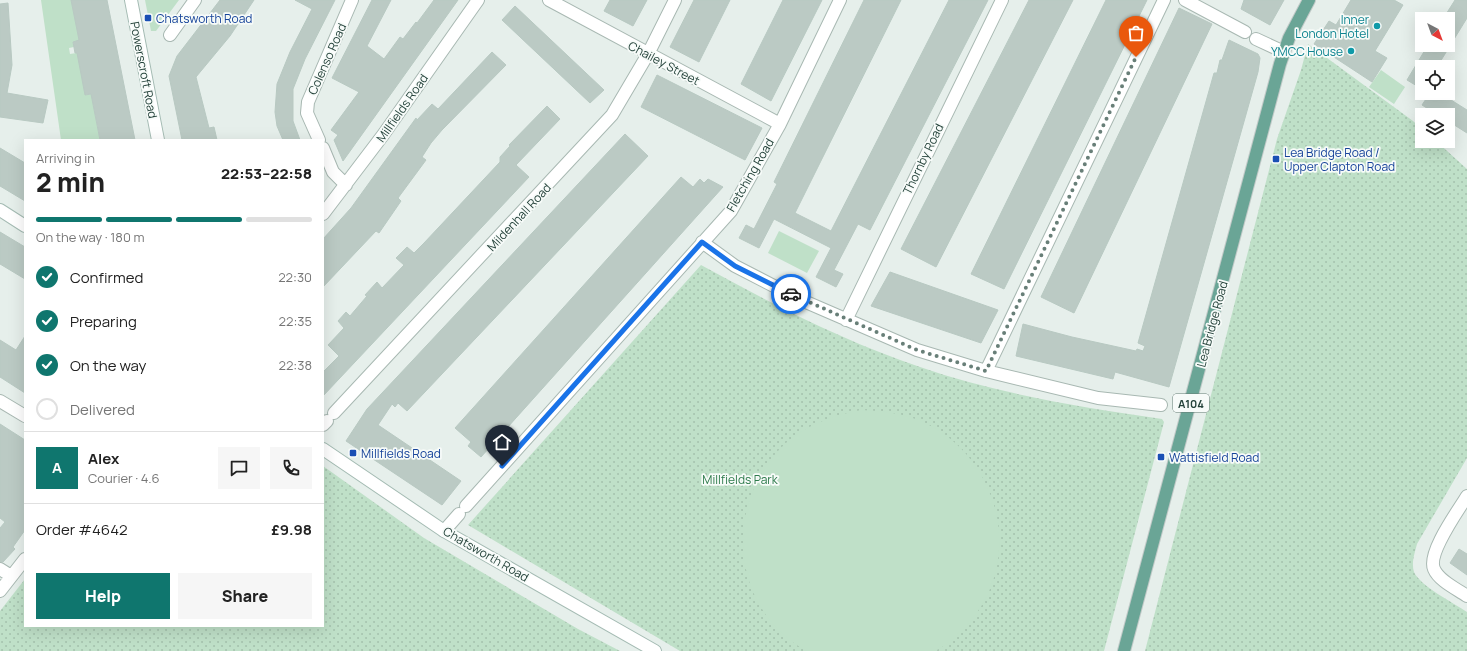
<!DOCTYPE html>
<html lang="en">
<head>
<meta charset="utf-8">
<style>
  body { margin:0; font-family:Manrope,sans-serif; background:#f6f6f6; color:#222; height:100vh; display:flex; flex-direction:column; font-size:15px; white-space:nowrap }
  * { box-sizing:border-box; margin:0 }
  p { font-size:13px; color:#767676 }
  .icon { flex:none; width:22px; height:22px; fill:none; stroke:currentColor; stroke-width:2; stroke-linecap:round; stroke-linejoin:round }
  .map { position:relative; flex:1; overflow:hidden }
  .details { position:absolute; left:24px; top:139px; width:300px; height:488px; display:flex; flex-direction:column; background:#fff; border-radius:0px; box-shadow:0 4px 16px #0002 }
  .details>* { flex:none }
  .needle { width:26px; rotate:139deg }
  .tools { position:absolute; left:1415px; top:12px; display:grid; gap:8px }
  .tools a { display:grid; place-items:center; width:40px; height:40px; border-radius:0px; background:#fff; box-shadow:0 4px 16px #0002; font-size:20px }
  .pin { position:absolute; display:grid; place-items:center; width:34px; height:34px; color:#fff; margin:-41px -17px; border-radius:50% 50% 50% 0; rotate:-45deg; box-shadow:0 0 4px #0007 }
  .pin .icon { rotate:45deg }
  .courier { position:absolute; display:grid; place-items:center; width:40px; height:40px; margin:-20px; border:3px solid #1a73e8; border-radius:50%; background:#fff; color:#222; box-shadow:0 1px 5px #0007 }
  .headline em { font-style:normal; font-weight:800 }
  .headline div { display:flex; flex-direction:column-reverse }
  .headline { display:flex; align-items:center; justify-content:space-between; height:68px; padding:0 12px }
  h1 { font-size:26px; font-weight:800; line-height:30px }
  .bar { display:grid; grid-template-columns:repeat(4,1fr); gap:6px 4px; align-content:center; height:48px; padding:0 12px }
  .bar i { height:5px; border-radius:3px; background:#e0e0e0 }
  .bar .current { background:#0f766e }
  .bar p { grid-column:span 4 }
  .line { display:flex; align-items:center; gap:10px; padding:0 12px; border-top:1px solid #e0e0e0 }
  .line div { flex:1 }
  .round { display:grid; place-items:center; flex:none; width:42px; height:42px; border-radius:0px; background:#f6f6f6 }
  ol { padding:0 12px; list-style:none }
  li { display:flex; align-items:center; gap:12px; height:44px }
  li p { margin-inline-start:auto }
  li .icon { padding:4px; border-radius:50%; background:#0f766e; color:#fff; stroke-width:4 }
  li:last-child { color:#767676 }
  li i { width:22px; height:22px; border:2px solid #e0e0e0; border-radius:50% }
  .button { display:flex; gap:8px; margin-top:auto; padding:8px 12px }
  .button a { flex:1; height:46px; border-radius:0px; background:#0f766e; color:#fff; font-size:16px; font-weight:800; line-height:46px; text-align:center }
  .button a+a { background:#f6f6f6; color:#222 }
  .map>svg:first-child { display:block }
  .park { fill:url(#park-dots) }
  .garden { fill:#bfe0c8 }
  .building { fill:#bbcac4; stroke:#b8c9c2 }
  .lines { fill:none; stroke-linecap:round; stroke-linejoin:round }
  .street-casing { stroke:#a8b8b2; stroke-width:14 }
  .secondary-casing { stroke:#a4bbb3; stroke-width:14 }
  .primary-casing { stroke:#c2cac8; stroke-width:14 }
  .street { stroke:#fff; stroke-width:12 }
  .secondary { stroke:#fff; stroke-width:12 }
  .primary { stroke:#6aa596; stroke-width:12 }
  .done { stroke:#687f78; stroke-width:4; stroke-dasharray:0 7.2 }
  .route { stroke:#1a73e8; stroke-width:5 }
  .transit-dot { fill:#1a4fb4; stroke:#f7fbf9; stroke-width:1.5 }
  .culture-dot { fill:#0f9aa8; stroke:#f7fbf9; stroke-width:1.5 }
  .labels { text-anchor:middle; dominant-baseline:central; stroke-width:3.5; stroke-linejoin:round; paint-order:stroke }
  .shield { fill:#f7fbf9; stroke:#637a73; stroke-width:1 }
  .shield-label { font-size:11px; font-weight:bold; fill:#24423a }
  .transit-label { font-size:12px; fill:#164399; stroke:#f7fbf9; text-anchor:start }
  .culture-label { font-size:12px; fill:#0d838f; stroke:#f7fbf9; text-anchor:end }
  .street-label { font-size:12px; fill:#24423a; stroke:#f7fbf9 }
  .park-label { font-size:12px; fill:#2d7a4b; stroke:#f7fbf9 }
</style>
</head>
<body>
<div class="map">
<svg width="1467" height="651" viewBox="0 0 1467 651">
  <defs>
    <pattern id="park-dots" width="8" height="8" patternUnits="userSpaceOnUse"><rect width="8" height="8" fill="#bfe0c8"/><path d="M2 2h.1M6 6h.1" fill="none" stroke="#a4c1ad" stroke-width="1.8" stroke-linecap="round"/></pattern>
  </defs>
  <rect width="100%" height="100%" fill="#e6efeb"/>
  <path class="park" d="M1308 44 1413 121 1422 129V141H1436L1467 169V458L1417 544C1415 552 1411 563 1414 572 1420 586 1454 603 1467 612V651H1145L1277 139 1301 70Z
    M701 265C772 304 843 341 920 367 998 394 1080 407 1162 419L1164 422 1104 651H680L468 525Z
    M323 466 424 538 578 629 620 651H0V611L25 579V626H323Z"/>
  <path class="garden" d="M41 0H72L87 39 73 42 74 47 69 48 70 54 89 51 84 88 86 95 108 91 110 100 93 103 100 140H61Z
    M145 0H179L156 31H151Z
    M1381 70 1405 87 1394 104 1369 87Z
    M779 231 819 251 807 273 768 253Z
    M861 410C882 411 903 413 923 422 1000 457 1026 561 967 625 959 632 944 649 934 651 923 651 909 651 898 651 867 651 837 651 807 651 733 611 723 511 778 451 800 427 830 416 861 410Z"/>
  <path class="building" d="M71 0H107L135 140H100L91 94 85 95 77 53H75L73 42 79 40Z
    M220 0H254L230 36 196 77 209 128 214 127 217 140H182L169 76 177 56Z
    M295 0H335L305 59 293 89V121L300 140H283L277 126 275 112 277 84 290 52 312 9Z
    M372 0H391L367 46 384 59 400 37 403 39 416 22 417 23 434 0H458L343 161 334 140 338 135 331 130 359 92 332 78Z
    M610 0H647L633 26 604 11Z
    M694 0H730L699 62 670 47Z
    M783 0H822L771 101 741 84Z
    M864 0H901L795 213 831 231 949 0H988L870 230 858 224 834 270 843 274 836 287 816 277 831 248 774 219 759 248 739 238 746 225 754 229 777 184 774 182Z
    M1029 0H1073L936 267 901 249Z
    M1106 0H1147L1004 289 971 274Z
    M1244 0H1284L1270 25 1241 9Z
    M1351 0H1394L1403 5 1375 51 1387 58 1372 82 1314 44 1329 21 1336 25Z
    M1455 0H1467V18L1437 67H1422V89L1407 80 1428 45H1448V19H1443Z
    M8 3 12 65 7 93 48 100 43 123 0 117V4Z
    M515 6 604 90 590 103 502 20Z
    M1179 8 1212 24 1074 313 1041 297Z
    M1229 40 1258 54 1260 58 1258 72 1169 387 1115 372 1113 379 1016 356 1023 324 1072 337 1136 351 1137 349 1143 351 1145 346 1138 343 1214 73H1217L1220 60H1222Z
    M492 52 506 65 442 130 431 143 422 157 426 160 398 198 401 201 379 233 376 231 323 287V239L351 208 416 118 417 120 432 104 438 109Z
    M657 75 762 128 745 160 641 107Z
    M1430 93H1440L1467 110V133L1448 121V115H1438L1422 105Z
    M547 106 560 119 516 165 529 177 323 396V372L339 356 328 345 344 328 338 321 346 312 350 316 367 296 365 295 377 282 382 288 404 265 396 258 407 247 414 253 424 243 500 162V157L510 146 509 145Z
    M625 134 648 156 407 411 398 403 395 407 392 404 378 425 461 481 442 505 346 441 367 409Z
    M0 148 25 163V201L0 186Z
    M681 177 693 187 700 179 704 183 708 179 723 187 481 457 468 446 471 442 455 428Z
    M0 232 25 247V279L0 264Z
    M890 272 998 310 981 343 871 306Z
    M25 336V393L0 377V340L16 350Z
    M0 424 25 440V530L13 547 15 549 3 562H0V528L5 522 0 518Z
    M1459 549 1467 554V575L1450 563Z"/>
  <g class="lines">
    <defs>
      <path id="street" d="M549 0 780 124
        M1185 0 1245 32
        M170 35 195 0
        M1256 39 1284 52
        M319 140 307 113 308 102 352 0
        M323 148 333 172 346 185
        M323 214 383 135 478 0
        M702 242 735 266 799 299 917 350 986 371 1098 398 1161 405
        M846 320 1002 0
        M986 371 1164 0
        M0 401 25 416
        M334 413 612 115 648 54 675 0
        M323 425 327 421
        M1467 496C1458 511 1427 553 1434 569 1439 581 1457 589 1467 596
        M466 506 731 211 780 124 840 0
        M444 531 459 514
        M0 569 11 576
        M0 591 25 559"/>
      <path id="secondary" d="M131 0 158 140
        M0 210 25 226
        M323 449 444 531 655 651"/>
      <path id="primary" d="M1124 651 1280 64 1289 38 1309 0"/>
    </defs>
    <use href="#street" class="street-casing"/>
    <use href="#secondary" class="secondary-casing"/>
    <use href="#primary" class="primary-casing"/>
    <use href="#street" class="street"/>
    <use href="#secondary" class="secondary"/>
    <use href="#primary" class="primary"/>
  </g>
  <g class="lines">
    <path class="done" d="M791 294 917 350 986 371 1136 57"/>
    <path class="route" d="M502 466 702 242 735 266 791 294"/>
  </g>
  <g class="transit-dot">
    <rect x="144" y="14" width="8" height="8" rx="2"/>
    <rect x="1272" y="155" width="8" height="8" rx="2"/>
    <rect x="349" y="449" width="8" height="8" rx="2"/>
    <rect x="1157" y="453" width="8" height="8" rx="2"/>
  </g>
  <g class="culture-dot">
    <circle cx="1377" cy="26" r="4"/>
    <circle cx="1351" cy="51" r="4"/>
  </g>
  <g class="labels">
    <rect class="shield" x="1173" y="394" width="36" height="18" rx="3"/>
    <g class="shield-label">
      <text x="1191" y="403">A104</text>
    </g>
    <g class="transit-label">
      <text x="156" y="18">Chatsworth Road</text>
      <text x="1284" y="152">Lea Bridge Road /<tspan x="1284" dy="14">Upper Clapton Road</tspan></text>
      <text x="361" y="453">Millfields Road</text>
      <text x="1169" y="457">Wattisfield Road</text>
    </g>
    <g class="culture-label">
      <text x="1369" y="19">Inner<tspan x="1369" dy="14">London Hotel</tspan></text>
      <text x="1343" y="51">YMCC House</text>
    </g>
    <g class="street-label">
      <text transform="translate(327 59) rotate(-66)">Colenso Road</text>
      <text transform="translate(664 63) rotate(28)">Chailey Street</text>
      <text transform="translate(144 70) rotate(79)">Powerscroft Road</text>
      <text transform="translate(402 108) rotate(-55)">Millfields Road</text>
      <text transform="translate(923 159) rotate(-64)">Thornby Road</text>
      <text transform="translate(750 175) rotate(-60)">Fletching Road</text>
      <text transform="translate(519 217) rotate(-47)">Mildenhall Road</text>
      <text transform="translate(1212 324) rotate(-75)">Lea Bridge Road</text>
      <text transform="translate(486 554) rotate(30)">Chatsworth Road</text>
    </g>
    <g class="park-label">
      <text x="740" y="479">Millfields Park</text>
    </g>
  </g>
</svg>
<div class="tools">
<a><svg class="needle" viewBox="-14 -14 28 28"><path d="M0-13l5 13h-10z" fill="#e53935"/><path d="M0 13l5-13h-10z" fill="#767676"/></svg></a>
<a><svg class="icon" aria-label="locate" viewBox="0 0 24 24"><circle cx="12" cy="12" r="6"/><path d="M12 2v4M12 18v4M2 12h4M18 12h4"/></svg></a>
<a><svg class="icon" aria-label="layers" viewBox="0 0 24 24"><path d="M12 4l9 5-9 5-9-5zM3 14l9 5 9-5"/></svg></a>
</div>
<div class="pin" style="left:1136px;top:57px;background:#ea580c"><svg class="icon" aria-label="bag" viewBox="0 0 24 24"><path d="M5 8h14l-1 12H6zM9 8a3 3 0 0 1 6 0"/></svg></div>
<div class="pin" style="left:502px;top:466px;background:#1f2937"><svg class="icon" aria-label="home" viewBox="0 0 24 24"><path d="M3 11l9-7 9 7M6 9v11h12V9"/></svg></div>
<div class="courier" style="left:791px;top:294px"><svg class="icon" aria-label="car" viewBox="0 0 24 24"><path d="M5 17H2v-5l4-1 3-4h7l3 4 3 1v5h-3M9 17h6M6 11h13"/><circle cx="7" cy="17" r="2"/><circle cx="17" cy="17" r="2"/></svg></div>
<section class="details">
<div class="headline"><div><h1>2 min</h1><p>Arriving in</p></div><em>22:53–22:58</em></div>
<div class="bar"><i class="current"></i><i class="current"></i><i class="current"></i><i></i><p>On the way · 180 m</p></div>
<ol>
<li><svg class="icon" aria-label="check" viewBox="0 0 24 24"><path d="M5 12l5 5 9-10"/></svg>Confirmed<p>22:30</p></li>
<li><svg class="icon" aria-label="check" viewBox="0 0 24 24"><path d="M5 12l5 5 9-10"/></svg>Preparing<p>22:35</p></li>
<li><svg class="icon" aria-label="check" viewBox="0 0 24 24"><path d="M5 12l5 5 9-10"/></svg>On the way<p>22:38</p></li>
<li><i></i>Delivered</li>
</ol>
<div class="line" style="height:72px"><b class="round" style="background:#0f766e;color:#fff">A</b><div><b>Alex</b><p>Courier · 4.6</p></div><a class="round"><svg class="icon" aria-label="chat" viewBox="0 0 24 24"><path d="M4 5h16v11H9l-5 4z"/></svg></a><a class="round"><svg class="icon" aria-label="phone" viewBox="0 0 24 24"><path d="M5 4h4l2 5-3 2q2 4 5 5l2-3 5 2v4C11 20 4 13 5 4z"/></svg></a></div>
<div class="line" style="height:52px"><div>Order #4642</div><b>£9.98</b></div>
<div class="button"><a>Help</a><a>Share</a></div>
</section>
</div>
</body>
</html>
